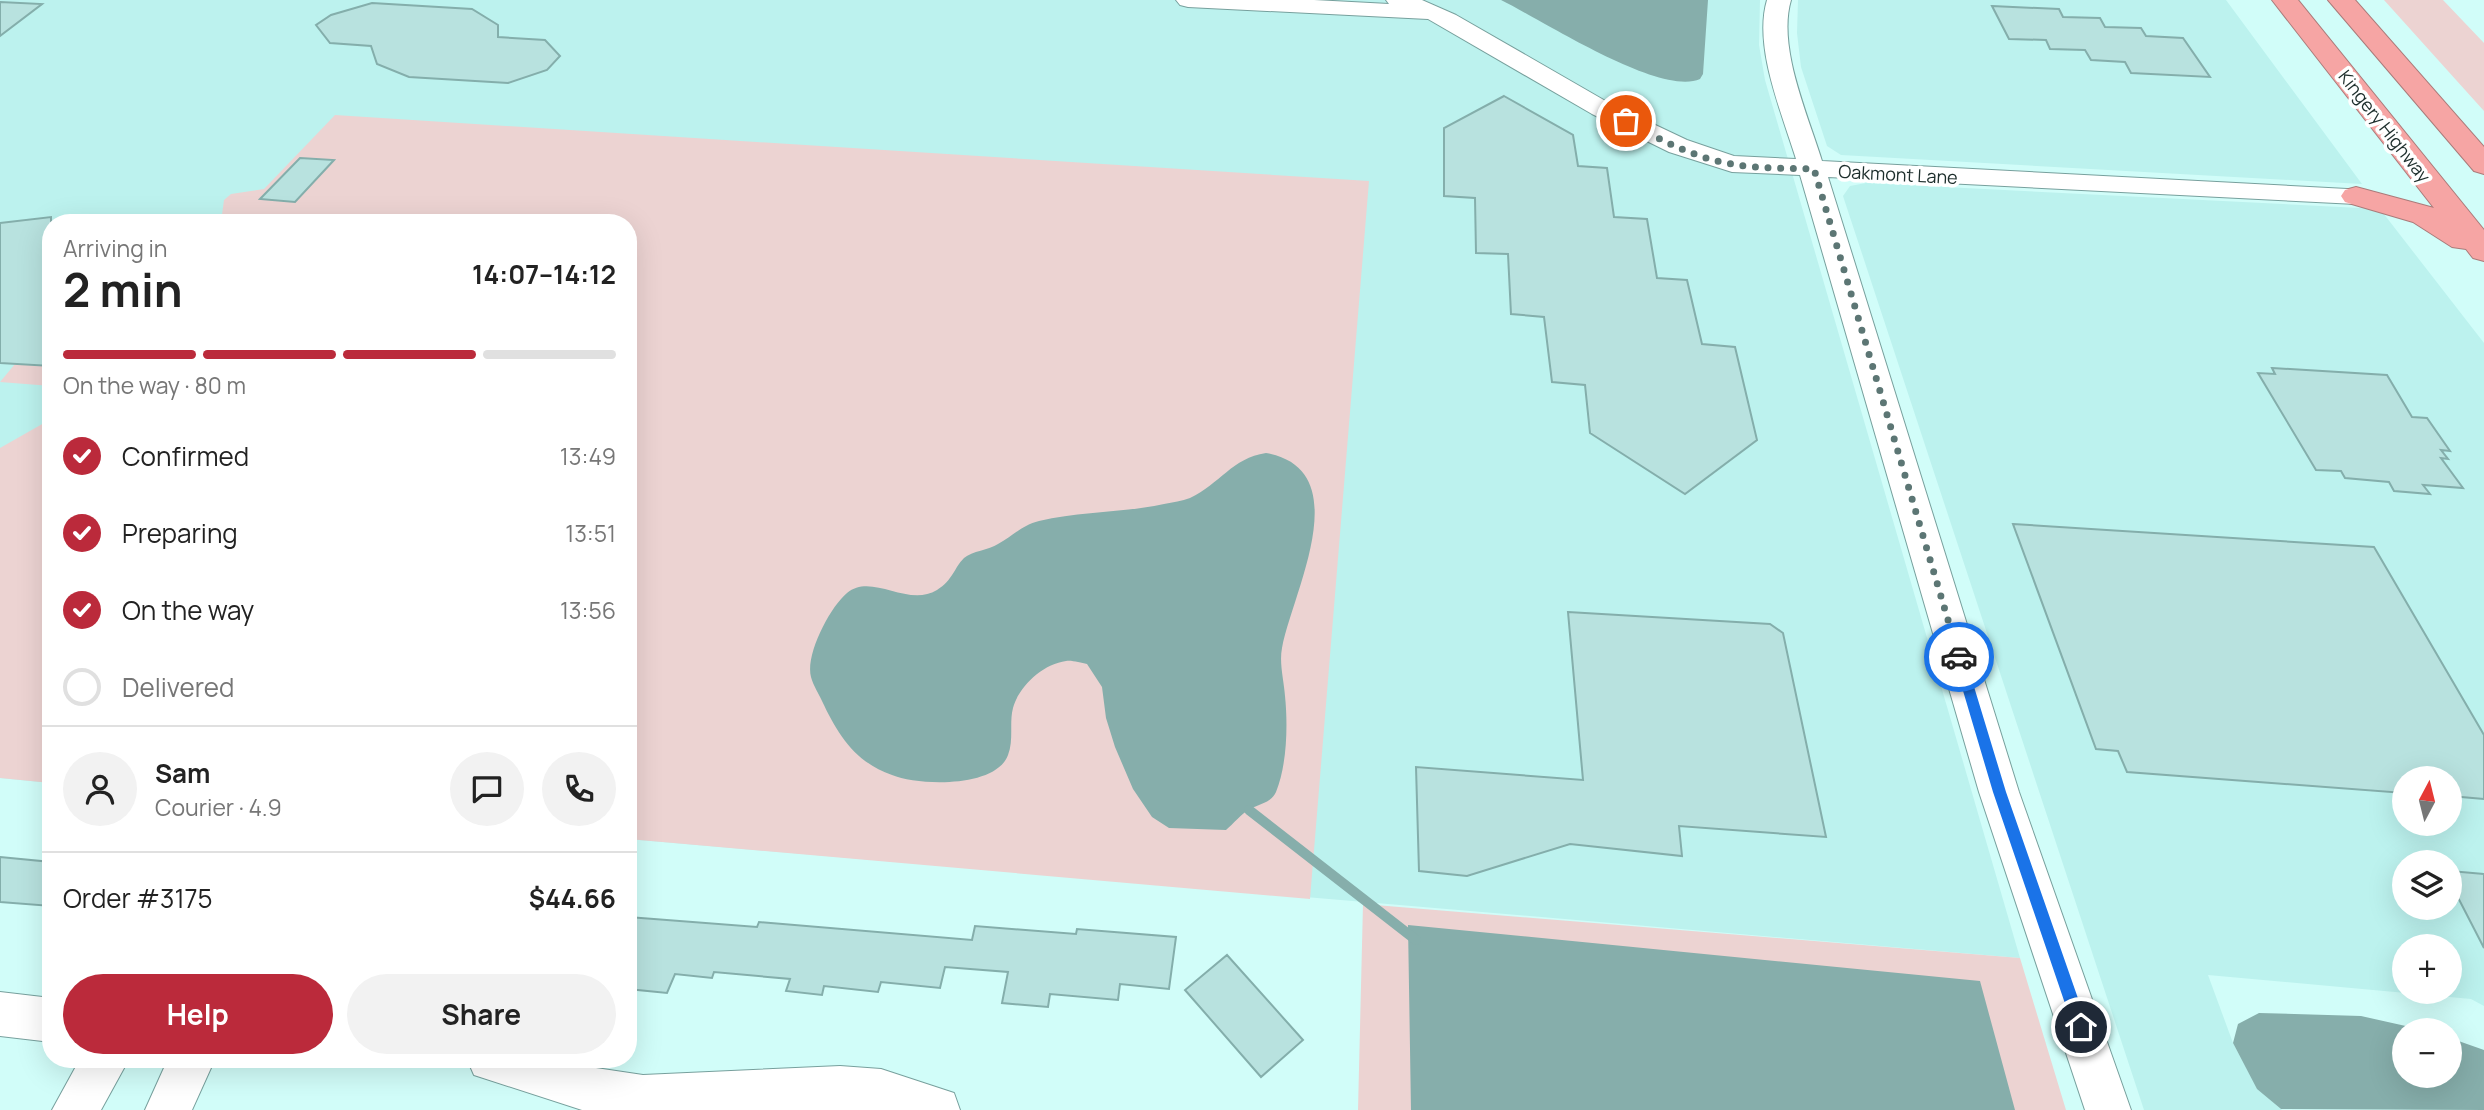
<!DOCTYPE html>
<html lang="en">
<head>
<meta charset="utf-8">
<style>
  body { margin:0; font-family:Manrope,sans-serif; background:#f2f2f2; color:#222; height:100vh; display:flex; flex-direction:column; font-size:26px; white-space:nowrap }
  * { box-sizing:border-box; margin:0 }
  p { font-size:23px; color:#767676 }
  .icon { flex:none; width:38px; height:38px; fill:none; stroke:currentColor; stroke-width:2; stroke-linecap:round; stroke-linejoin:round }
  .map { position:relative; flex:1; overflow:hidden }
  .details { position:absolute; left:42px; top:214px; width:595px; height:854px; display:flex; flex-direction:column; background:#fff; border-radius:28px; box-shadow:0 7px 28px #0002 }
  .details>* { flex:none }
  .needle { width:46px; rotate:7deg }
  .controls { position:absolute; left:2392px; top:766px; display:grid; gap:14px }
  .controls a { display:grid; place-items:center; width:70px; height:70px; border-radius:50%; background:#fff; box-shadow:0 7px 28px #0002; font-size:35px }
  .pin { position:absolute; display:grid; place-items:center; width:60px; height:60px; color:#fff; margin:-30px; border:4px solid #fff; border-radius:50%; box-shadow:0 2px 7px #0007 }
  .courier { position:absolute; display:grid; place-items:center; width:70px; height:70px; margin:-35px; border:5px solid #1a73e8; border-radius:50%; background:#fff; color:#222; box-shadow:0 2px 9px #0007 }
  .head em { font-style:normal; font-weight:700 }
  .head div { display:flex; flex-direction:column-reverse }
  .head { display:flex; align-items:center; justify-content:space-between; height:119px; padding:0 21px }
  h1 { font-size:46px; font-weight:700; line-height:52px }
  .bar { display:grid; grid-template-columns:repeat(4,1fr); gap:10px 7px; align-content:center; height:84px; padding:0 21px }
  .bar i { height:9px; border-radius:5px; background:#e0e0e0 }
  .bar .current { background:#bb2a3b }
  .bar p { grid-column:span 4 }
  .line { display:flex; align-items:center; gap:18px; padding:0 21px; border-top:2px solid #e0e0e0 }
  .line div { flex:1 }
  .round { display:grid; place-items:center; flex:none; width:74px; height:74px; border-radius:37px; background:#f2f2f2 }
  ol { padding:0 21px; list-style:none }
  li { display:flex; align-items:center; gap:21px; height:77px }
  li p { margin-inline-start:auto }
  li .icon { padding:7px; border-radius:50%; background:#bb2a3b; color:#fff; stroke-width:4 }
  li:last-child { color:#767676 }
  li i { width:38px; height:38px; border:4px solid #e0e0e0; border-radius:50% }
  .action { display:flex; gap:14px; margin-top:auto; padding:14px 21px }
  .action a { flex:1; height:80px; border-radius:42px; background:#bb2a3b; color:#fff; font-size:28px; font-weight:700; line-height:80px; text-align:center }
  .action a+a { background:#f2f2f2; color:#222 }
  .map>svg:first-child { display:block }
  .built { fill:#bcf2ee; fill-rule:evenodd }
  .green { fill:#ecd3d2 }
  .water { fill:#86aeab }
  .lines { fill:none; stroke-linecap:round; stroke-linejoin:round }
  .stream { stroke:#86aeab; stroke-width:10 }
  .building { fill:#b8e2df; stroke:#84aeab; stroke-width:2 }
  .minor-casing { stroke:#77a09d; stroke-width:2 }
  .highway-casing { stroke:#aa7b7a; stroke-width:2 }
  .minor { fill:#fff; fill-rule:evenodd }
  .highway { fill:#f6a5a4; fill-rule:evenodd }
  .route { fill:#1a73e8 }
  .done { stroke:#5c7674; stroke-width:7; stroke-dasharray:0 12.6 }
  .labels { text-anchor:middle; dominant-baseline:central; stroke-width:7; stroke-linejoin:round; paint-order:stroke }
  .far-street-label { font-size:18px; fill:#1d2e2c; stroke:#fff }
</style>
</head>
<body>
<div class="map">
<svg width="2484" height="1110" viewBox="0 0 2484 1110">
  <rect width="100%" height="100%" fill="#d1fdf9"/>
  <path class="built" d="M0 0H1760L1759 45 1765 80 2020 958 628 839V222H51V783L0 778Z
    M1798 0H2226L2362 184 1841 155 1827 146 1801 67 1797 33Z
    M1866 183 2380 209 2484 343V1006L2471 999 2208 975 2233 1043 2257 1088 2282 1110H2144L1843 196 1850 186ZM2404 779H2450V824H2404ZM2404 863H2450V908H2404ZM2404 947H2450V992H2404Z"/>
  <path class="green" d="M2384 0H2443L2484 43V111Z
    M335 115 1369 181 1310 899 628 839V222H221L224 200 231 194 264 189Z
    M15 364 51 366V386L0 382Z
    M51 419V783L0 778V448Z
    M1363 904 2020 958 2066 1110H1358Z"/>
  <path class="water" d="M1501 0H1708L1703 74 1700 79C1660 97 1542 20 1501 0Z
    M1266 453C1359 470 1292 593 1282 648 1279 663 1284 681 1285 696 1288 725 1287 765 1276 792 1271 803 1259 804 1250 809 1241 814 1233 824 1226 830L1169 828 1152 817 1133 789 1115 747 1106 718 1102 687 1087 664C1081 663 1072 660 1066 661 1043 664 1019 686 1013 708 1009 723 1014 739 1008 755 996 788 919 786 892 775 855 762 838 735 822 701 819 694 813 685 811 677 805 655 830 607 847 593 872 572 907 608 937 590 953 580 954 568 964 558 972 551 989 550 998 544 1013 536 1022 525 1039 521 1081 511 1123 513 1164 504 1173 502 1182 501 1190 498 1220 484 1232 458 1266 453Z
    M1408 925 1980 981 2015 1110H1411Z
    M2259 1013 2361 1016 2428 1031H2404V1076H2450V1038L2484 1050V1110L2281 1109 2257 1089 2233 1043 2238 1024Z"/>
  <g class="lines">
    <path class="stream" d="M1249 810 1416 940"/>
  </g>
  <path class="building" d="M0 2 42 4 0 36Z
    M372 3 472 9 498 25V37L545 40 560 56 547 70 508 83 409 77 377 64 371 46 330 43 316 25 331 15Z
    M1992 6 2059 9 2063 17 2100 18 2105 27 2141 28 2146 36 2183 38 2210 77 2131 73 2125 62 2091 60 2085 50 2050 49 2046 40 2009 39Z
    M1504 96 1573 135 1578 166 1607 168 1614 217 1647 219 1657 278 1687 280 1702 344 1735 347 1757 440 1685 494 1590 433 1585 385 1552 382 1544 317 1511 314 1508 254 1476 253 1475 198 1444 196V128Z
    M300 158 334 160 295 202 260 199Z
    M51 217V366L0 363V223Z
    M2272 368 2387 375 2412 417 2427 418 2450 451 2441 450 2448 459 2441 458 2463 488 2423 485 2430 494 2394 491 2389 482 2345 478 2341 471 2316 470 2258 373 2275 374Z
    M2013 524 2374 547 2484 735V799L2450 796V779H2404V793L2127 772 2118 751 2096 749Z
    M1568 612 1770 624 1783 633 1826 837 1679 826 1682 856 1570 844 1467 876 1419 871 1416 767 1583 780Z
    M0 857 51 862V906L0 902Z
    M2450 871 2484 874V948L2450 882Z
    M628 917 757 927 759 922 972 940 975 926 1076 934 1077 929 1176 937 1169 989 1120 984 1118 1000 1050 994 1048 1007 1002 1003 1008 972 945 967 940 988 881 982 878 992 824 986 822 995 786 991 790 979 714 972 712 978 675 974 667 993 628 989Z
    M1227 955 1303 1040 1261 1077 1185 990Z"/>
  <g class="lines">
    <defs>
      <path id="minor" d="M1176 0H1314L1389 4 1386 0H1422L1456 15 1609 103 1687 140 1734 156 1796 159C1782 113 1753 47 1767 0H1791C1777 47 1808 115 1822 161L2366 190 2370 196 2366 202 2356 204 1828 177 2019 792 2131 1110H2085L1979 792 1800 175 1732 172 1669 152 1592 114 1428 19 1188 7 1180 5Z
        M0 992 51 998V1042L0 1036Z
        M80 1059H129L101 1110H52Z
        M168 1059H215L192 1110H145Z
        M467 1059H566L596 1068 643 1075 840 1066 881 1069 954 1093 960 1110H582L474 1075Z"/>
      <path id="highway" d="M2272 0H2298L2484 230V261L2473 258 2466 249 2452 247 2413 222 2345 202 2341 196 2345 190 2356 187 2434 208Z
        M2328 0H2355L2484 147V174L2474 171Z"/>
    </defs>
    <use href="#minor" class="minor-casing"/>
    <use href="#highway" class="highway-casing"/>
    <use href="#minor" class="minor"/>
    <use href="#highway" class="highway"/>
  </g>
  <path class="route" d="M1959 652 1965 657 2006 792 2088 1027 2086 1032 2081 1034 2075 1032 2073 1027 1993 792 1953 657Z"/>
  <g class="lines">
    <path class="done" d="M1626 121C1659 139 1694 158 1732 164 1758 169 1787 168 1814 169L1959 657"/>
  </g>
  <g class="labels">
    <g class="far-street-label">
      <text transform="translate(2385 126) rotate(52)">Kingery Highway</text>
      <text transform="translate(1898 174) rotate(3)">Oakmont Lane</text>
    </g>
  </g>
</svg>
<div class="controls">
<a><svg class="needle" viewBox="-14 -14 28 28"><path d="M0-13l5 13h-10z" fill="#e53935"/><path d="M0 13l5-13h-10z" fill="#767676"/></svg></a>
<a><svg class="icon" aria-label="layers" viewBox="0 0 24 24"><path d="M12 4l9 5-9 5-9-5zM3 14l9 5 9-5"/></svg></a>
<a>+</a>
<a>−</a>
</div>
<div class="pin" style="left:1626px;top:121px;background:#ea580c"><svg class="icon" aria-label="bag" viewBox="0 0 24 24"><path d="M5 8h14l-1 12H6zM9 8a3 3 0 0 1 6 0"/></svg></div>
<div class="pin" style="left:2081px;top:1027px;background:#1f2937"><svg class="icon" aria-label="home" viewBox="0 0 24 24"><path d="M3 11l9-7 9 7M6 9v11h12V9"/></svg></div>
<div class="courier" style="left:1959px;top:657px"><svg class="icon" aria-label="car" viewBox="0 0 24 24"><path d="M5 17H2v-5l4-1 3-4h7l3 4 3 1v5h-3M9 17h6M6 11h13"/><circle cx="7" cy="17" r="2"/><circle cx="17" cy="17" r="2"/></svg></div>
<section class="details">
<div class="head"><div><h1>2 min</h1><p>Arriving in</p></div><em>14:07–14:12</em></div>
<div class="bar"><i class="current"></i><i class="current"></i><i class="current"></i><i></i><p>On the way · 80 m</p></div>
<ol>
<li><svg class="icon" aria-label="check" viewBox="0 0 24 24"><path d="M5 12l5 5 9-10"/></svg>Confirmed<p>13:49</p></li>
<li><svg class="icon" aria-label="check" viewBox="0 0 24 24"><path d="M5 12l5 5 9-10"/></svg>Preparing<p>13:51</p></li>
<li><svg class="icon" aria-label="check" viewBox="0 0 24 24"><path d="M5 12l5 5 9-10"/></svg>On the way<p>13:56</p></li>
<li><i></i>Delivered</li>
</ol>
<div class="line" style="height:126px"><a class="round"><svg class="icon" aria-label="person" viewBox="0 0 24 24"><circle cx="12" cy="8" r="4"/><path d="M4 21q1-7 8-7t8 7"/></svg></a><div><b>Sam</b><p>Courier · 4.9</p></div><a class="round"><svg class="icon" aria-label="chat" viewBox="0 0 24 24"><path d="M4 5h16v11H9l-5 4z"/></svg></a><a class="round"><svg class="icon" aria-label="phone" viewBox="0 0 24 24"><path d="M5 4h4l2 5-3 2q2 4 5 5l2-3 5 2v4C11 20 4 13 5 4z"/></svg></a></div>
<div class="line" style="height:91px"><div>Order #3175</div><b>$44.66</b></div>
<div class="action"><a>Help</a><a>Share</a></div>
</section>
</div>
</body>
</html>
